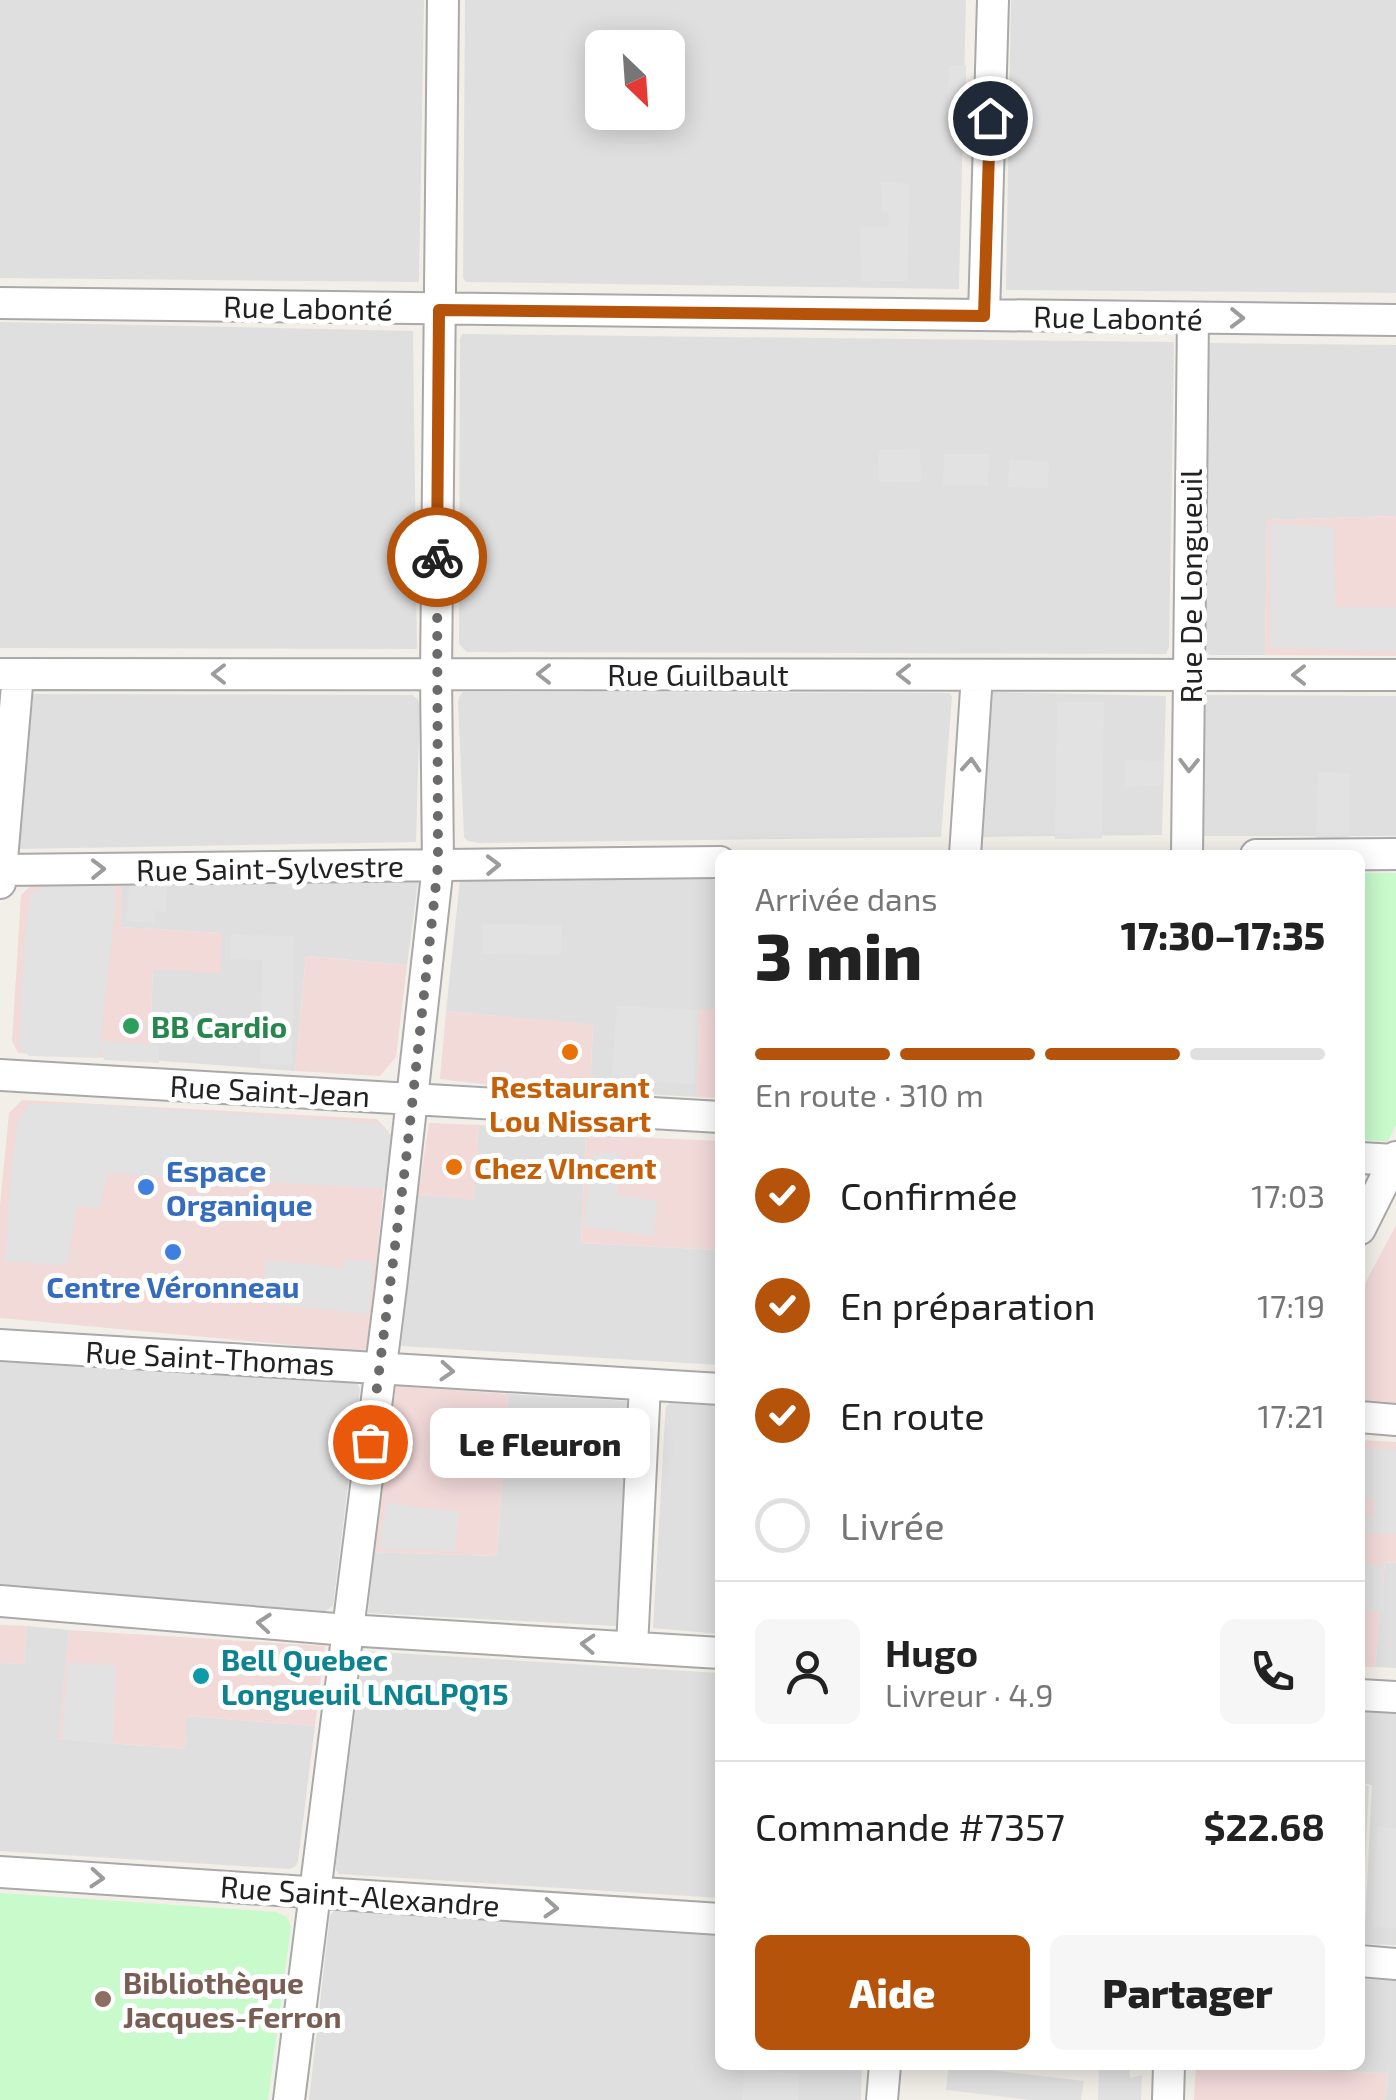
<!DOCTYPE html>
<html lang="fr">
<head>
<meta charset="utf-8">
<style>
  body { margin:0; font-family:"Exo 2",sans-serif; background:#f6f6f6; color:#222; height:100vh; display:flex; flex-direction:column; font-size:38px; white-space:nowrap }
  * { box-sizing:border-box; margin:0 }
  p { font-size:32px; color:#767676 }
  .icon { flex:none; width:55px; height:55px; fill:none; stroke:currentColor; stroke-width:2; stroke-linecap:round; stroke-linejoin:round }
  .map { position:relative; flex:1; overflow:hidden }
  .drawer { position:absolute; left:715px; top:850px; width:650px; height:1220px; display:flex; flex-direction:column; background:#fff; border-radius:15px; box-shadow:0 5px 25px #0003 }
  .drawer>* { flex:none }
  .needle { width:65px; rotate:155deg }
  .buttons { position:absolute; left:585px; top:30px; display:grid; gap:20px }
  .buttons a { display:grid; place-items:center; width:100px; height:100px; border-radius:15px; background:#fff; box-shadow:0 5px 25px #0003; font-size:50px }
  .pin { position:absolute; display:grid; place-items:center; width:85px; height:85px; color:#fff; margin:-42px; border:5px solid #fff; border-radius:50%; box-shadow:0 2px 10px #0007 }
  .courier { position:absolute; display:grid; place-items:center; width:100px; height:100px; margin:-50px; border:8px solid #b45309; border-radius:50%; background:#fff; color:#222; box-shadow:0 2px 12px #0007 }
  .bubble { position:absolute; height:70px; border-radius:15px; background:#fff; box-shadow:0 5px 25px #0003; font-size:32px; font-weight:800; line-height:70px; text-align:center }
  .summary em { font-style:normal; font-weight:800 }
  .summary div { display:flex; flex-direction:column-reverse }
  .summary { display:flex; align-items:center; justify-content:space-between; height:170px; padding:0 40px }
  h1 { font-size:65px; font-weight:800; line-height:75px }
  .bar { display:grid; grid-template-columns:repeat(4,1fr); gap:15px 10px; align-content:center; height:120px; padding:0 40px }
  .bar i { height:12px; border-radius:8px; background:#e0e0e0 }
  .bar .current { background:#b45309 }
  .bar p { grid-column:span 4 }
  .line { display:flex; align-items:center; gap:25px; padding:0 40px; border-top:2px solid #e0e0e0 }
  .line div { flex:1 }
  .round { display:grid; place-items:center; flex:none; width:105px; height:105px; border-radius:15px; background:#f6f6f6 }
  ol { padding:0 40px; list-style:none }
  li { display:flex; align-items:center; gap:30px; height:110px }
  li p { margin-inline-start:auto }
  li .icon { padding:10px; border-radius:50%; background:#b45309; color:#fff; stroke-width:4 }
  li:last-child { color:#767676 }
  li i { width:55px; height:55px; border:5px solid #e0e0e0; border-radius:50% }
  .action { display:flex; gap:20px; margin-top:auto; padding:20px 40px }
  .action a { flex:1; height:115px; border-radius:15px; background:#b45309; color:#fff; font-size:40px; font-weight:800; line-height:115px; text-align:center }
  .action a+a { background:#f6f6f6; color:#222 }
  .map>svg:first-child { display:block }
  .residential { fill:#e0dfdf; fill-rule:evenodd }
  .commercial { fill:#f2dad9 }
  .park { fill:#c8facc }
  .parking { fill:#e2e2e2 }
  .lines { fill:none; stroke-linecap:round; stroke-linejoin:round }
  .minor-casing { stroke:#a9a9a9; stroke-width:34 }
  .minor { stroke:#fff; stroke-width:30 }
  .oneway { stroke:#9c9c9c }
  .done { stroke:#6b6a68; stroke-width:10; stroke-dasharray:0 18 }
  .route { stroke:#b45309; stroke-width:12 }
  .leisure-dot { fill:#2e9e5b; stroke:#fff; stroke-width:4 }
  .food-dot { fill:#e8710a; stroke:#fff; stroke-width:4 }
  .shop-dot { fill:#3f7fe0; stroke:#fff; stroke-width:4 }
  .culture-dot { fill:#0f9aa8; stroke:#fff; stroke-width:4 }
  .education-dot { fill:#8d6e63; stroke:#fff; stroke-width:4 }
  .labels { text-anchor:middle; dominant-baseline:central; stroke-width:10; stroke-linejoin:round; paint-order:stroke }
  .street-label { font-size:30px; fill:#222; stroke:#fff }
  .leisure-label { font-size:30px; font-weight:bold; fill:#27864d; stroke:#fff; text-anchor:start }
  .food-label { font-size:30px; font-weight:bold; fill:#c56008; stroke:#fff }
  .shop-label { font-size:30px; font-weight:bold; fill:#366cbe; stroke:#fff; text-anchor:start }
  .culture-label { font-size:30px; font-weight:bold; fill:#0d838f; stroke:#fff; text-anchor:start }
  .education-label { font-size:30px; font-weight:bold; fill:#785e54; stroke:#fff; text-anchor:start }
</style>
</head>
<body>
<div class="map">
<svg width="1396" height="2100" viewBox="0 0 1396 2100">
  <rect width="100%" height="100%" fill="#f2efe9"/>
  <path class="residential" d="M0 0H424L419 282 0 278Z
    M465 0H966L959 289 466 282 463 278ZM602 48H668V112H602Z
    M1011 0H1396V293L1006 290Z
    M0 322 413 331 417 649 0 648Z
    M462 334 1174 342 1169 647 1166 654 466 652 459 643 460 339Z
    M1208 343 1396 345V516L1267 520 1265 655H1209L1206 649Z
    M463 692 950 693 952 697 941 837 479 843 468 841 464 837 458 703 459 697Z
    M993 692 1166 696 1162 835 982 837Z
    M33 694 412 695 417 698 420 704 416 842 19 849Z
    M1205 695 1396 696V836H1204Z
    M464 875H720V1010H699L697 1097 590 1091 593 1025 446 1011 460 880Z
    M415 877 418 882 407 965 306 956 295 1071 149 1060 153 969 222 933 120 927 122 879Z
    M479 1125 586 1135 581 1243 720 1250V1365L401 1346 418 1195 473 1199Z
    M0 1360 357 1383 360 1389 333 1606 324 1612 0 1589Z
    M508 1394 626 1401 629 1403 616 1626 368 1613 374 1552 497 1556Z
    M670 1403 720 1406V1634L653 1628 665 1418 666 1406Z
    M1385 1562 1396 1563V1668L1375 1667Z
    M27 1626 69 1630 59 1739 185 1749 186 1716 315 1726 298 1861 296 1866 290 1869 0 1851V1663L24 1664Z
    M363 1651 720 1673V1898L339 1874 336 1870V1862Z
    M1360 1709 1396 1711V1945L1364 1944 1372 1785 1360 1783Z
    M336 1909 720 1933V2065H862L861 2100H309L330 1915Z
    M1360 1979 1396 1981V2100H1385L1388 2073 1291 2071V2065H1360Z"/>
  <path class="commercial" d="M1396 516V656L1265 655 1267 520Z
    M122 879 121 927 222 933 220 973 153 969 149 1060 18 1053 12 1041 21 895 33 883Z
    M306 956 407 965 396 1057 380 1076 295 1071Z
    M699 1009 720 1010V1098L697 1097Z
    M446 1011 593 1024 590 1091 498 1086 440 1079Z
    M22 1100 377 1119 389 1132 368 1352 0 1318V1205L9 1113Z
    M429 1123 479 1125 473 1200 418 1195Z
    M586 1135 720 1141V1250L581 1243Z
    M1396 1225V1406L1360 1404V1293Z
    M396 1386 508 1394 497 1556 374 1552 382 1478Z
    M1360 1440 1396 1442V1563L1385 1562 1375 1667H1360Z
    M0 1625 27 1626 24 1664 0 1663Z
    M69 1630 325 1646 315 1726 187 1716 185 1749 58 1739Z
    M1196 2065H1291V2071L1388 2073 1385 2100H1194Z"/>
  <path class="park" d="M1360 873H1396V1125L1388 1141 1360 1140Z
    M0 1893 276 1912 287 1917 291 1926 268 2100H0Z"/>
  <path class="parking" d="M966 65V118L947 116 949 66Z
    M881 182 909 184 908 281H861L860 227 889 226 888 212 882 211Z
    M920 449 921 481 879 482 878 450Z
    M944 454H989L988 486 943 485Z
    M1009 460 1049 461 1048 488 1008 487Z
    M1271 524 1334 527 1335 607H1396V651L1270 648Z
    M1057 702H1104L1102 838 1055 839Z
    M1125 760 1164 761 1162 785 1125 787Z
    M1318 772 1350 773 1349 837 1316 839Z
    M167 884 166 912 155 911V923L127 921 129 885Z
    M50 885H115L116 903 100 1041 159 1045V1063L104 1060 101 1046 99 1058 29 1056 19 1046 25 935 31 893Z
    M483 924 562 925 561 955 482 954Z
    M231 935 294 936 292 1065 260 1064 262 960 231 959Z
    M617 1006 697 1010 695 1084 611 1080Z
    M28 1104H90L378 1123 395 1138 392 1189 108 1173 99 1209 77 1206 67 1265 5 1261 12 1164 18 1121Z
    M593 1153H620L617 1195 657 1201 654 1236 584 1227Z
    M345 1259 374 1262 369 1314 261 1303 266 1260 343 1268Z
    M1360 1448 1396 1450V1534L1366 1533 1361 1549 1360 1516 1374 1517 1375 1499 1360 1497Z
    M386 1503 459 1512 455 1551 379 1549Z
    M1360 1564 1383 1566 1384 1612 1360 1610Z
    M68 1662 116 1666 113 1744 62 1739Z
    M1360 1786H1369L1361 1935H1360Z
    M1377 1827 1396 1828V1928L1372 1927Z
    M949 2065 1084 2081 1081 2100H1030L946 2090Z
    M1099 2065H1130V2078L1142 2075 1141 2100H1098Z
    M744 2070 799 2074 798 2100H742Z"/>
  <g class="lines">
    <defs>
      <path id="minor" d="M0 303 1396 320
        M984 315 993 0
        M0 674 1396 675
        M965 855 977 675
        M1187 855 1193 318
        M1256 855 1396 854
        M1 870 720 862
        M0 883 18 674
        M0 1075 720 1117
        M1360 1158 1396 1160
        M1360 1229 1396 1157
        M0 1345 720 1389
        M1360 1417 1396 1420
        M0 1601 347 1630 720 1653
        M632 1647 645 1385
        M1360 1695 1396 1697
        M0 1872 720 1919
        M1360 1961 1396 1964
        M289 2100 391 1287 438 865 436 674 443 0
        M882 2100 885 2065
        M1168 2100 1169 2065"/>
    </defs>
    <use href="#minor" class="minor-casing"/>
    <use href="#minor" class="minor"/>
  </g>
  <defs><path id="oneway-chevron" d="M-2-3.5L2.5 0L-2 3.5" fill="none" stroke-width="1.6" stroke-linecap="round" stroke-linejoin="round" transform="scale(2.5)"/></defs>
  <g class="oneway">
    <use href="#oneway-chevron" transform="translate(1237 318) rotate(1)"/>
    <use href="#oneway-chevron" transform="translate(219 674) rotate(-180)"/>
    <use href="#oneway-chevron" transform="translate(544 674) rotate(-180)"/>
    <use href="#oneway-chevron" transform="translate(904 674) rotate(-180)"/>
    <use href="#oneway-chevron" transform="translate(1299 675) rotate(-180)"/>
    <use href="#oneway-chevron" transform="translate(971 765) rotate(-86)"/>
    <use href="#oneway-chevron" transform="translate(1189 765) rotate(91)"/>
    <use href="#oneway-chevron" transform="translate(493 865) rotate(-1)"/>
    <use href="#oneway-chevron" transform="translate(98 869) rotate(-1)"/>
    <use href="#oneway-chevron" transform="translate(447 1371) rotate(4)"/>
    <use href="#oneway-chevron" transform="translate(264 1623) rotate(-175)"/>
    <use href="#oneway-chevron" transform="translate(588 1644) rotate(-177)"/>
    <use href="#oneway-chevron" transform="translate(97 1878) rotate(4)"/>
    <use href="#oneway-chevron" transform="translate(551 1908) rotate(4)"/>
  </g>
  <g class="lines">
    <path class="done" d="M370 1442 406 1160 438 865 437 557"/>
    <path class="route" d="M437 557 439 310 984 316 990 118"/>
  </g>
  <circle class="leisure-dot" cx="131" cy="1026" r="10"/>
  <g class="food-dot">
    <circle cx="570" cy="1052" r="10"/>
    <circle cx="454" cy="1167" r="10"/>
  </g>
  <g class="shop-dot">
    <circle cx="146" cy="1187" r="10"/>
    <circle cx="173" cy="1252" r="10"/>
  </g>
  <circle class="culture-dot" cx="201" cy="1676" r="10"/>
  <circle class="education-dot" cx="103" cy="1999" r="10"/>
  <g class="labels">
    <g class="street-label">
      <text transform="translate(308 307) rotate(1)">Rue Labonté</text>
      <text transform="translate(1118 317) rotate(1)">Rue Labonté</text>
      <text transform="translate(1190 586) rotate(-90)">Rue De Longueuil</text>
      <text x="698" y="674">Rue Guilbault</text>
      <text transform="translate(270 867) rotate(-1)">Rue Saint-Sylvestre</text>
      <text transform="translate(270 1090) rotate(3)">Rue Saint-Jean</text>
      <text transform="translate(210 1357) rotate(3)">Rue Saint-Thomas</text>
      <text transform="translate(360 1895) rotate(4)">Rue Saint-Alexandre</text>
    </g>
    <g class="leisure-label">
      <text x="151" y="1026">BB Cardio</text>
    </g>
    <g class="food-label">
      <text x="570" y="1086">Restaurant<tspan x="570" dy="34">Lou Nissart</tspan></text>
      <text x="474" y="1167" text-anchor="start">Chez VIncent</text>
    </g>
    <g class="shop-label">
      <text x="166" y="1170">Espace<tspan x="166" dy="34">Organique</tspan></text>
      <text x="173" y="1286" text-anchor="middle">Centre Véronneau</text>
    </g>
    <g class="culture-label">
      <text x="221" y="1659">Bell Quebec<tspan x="221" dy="34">Longueuil LNGLPQ15</tspan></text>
    </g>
    <g class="education-label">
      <text x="123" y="1982">Bibliothèque<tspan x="123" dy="34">Jacques-Ferron</tspan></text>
    </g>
  </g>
</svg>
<div class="buttons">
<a><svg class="needle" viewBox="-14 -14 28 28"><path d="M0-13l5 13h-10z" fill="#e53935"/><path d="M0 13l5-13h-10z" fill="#767676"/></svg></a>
</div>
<div class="pin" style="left:370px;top:1442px;background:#ea580c"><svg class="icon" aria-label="bag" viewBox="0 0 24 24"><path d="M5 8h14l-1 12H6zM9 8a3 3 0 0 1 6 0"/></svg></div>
<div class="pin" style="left:990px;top:118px;background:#1f2937"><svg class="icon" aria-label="home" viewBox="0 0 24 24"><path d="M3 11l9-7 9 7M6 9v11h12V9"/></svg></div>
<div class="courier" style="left:437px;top:557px"><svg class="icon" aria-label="bike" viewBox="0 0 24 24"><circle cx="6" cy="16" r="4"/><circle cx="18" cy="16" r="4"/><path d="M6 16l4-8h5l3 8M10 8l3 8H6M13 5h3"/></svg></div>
<div class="bubble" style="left:430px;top:1408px;width:220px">Le Fleuron</div>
<section class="drawer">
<div class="summary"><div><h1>3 min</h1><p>Arrivée dans</p></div><em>17:30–17:35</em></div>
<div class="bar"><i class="current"></i><i class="current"></i><i class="current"></i><i></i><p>En route · 310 m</p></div>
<ol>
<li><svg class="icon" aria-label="check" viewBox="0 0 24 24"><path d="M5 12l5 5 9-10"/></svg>Confirmée<p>17:03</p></li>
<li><svg class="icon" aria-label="check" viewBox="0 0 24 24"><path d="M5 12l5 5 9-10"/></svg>En préparation<p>17:19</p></li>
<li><svg class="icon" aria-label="check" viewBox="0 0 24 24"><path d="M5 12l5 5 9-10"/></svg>En route<p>17:21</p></li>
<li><i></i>Livrée</li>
</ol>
<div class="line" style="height:180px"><a class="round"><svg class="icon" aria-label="person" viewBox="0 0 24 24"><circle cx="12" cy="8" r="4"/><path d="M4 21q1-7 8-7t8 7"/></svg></a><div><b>Hugo</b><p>Livreur · 4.9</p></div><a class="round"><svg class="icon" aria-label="phone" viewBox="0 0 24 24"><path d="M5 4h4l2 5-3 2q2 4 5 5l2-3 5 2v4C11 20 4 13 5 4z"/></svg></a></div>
<div class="line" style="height:130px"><div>Commande #7357</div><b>$22.68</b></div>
<div class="action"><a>Aide</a><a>Partager</a></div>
</section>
</div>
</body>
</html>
